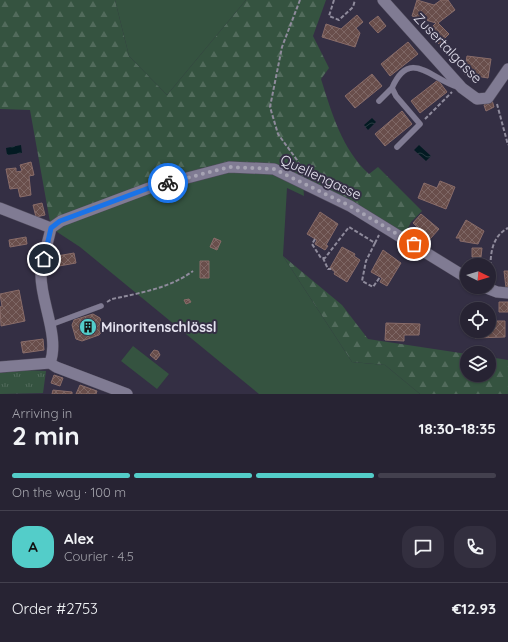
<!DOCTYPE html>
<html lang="en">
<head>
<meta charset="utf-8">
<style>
  body { margin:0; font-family:Quicksand,sans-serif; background:#332f3f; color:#f1f3f6; height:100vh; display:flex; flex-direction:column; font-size:15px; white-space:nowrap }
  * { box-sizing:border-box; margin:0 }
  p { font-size:13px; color:#a4a4ac }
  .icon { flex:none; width:22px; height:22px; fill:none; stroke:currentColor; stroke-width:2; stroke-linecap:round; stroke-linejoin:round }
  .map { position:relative; height:394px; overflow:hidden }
  .drawer { display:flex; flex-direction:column; background:#272333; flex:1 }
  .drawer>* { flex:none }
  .needle { width:26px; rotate:95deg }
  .tools { position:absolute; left:460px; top:258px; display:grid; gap:8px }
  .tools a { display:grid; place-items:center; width:36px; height:36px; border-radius:50%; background:#272333; box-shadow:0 1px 3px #0004,0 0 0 1px #43404e; font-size:20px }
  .pin { position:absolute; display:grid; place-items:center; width:34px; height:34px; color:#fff; margin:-17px; border:2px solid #fff; border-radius:50%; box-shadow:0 1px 4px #0007 }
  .courier { position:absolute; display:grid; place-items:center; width:40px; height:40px; margin:-20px; border:3px solid #1a73e8; border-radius:50%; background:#fff; color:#222; box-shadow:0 1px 5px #0007 }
  .summary em { font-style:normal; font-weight:800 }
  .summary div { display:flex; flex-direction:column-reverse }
  .summary { display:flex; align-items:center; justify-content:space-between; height:68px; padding:0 12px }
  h1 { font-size:26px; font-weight:800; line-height:30px }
  .bar { display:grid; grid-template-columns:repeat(4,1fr); gap:6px 4px; align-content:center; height:48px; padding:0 12px }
  .bar i { height:5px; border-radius:3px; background:#43404e }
  .bar .current { background:#53cdc9 }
  .bar p { grid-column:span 4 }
  .line { display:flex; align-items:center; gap:10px; padding:0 12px; border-top:1px solid #43404e }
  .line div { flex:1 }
  .round { display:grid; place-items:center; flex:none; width:42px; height:42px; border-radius:16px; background:#332f3f }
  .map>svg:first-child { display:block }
  .grass { fill:url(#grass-tufts) }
  .forest { fill:url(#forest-firs) }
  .garden { fill:#355340 }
  .water { fill:url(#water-waves) }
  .building { fill:url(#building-cross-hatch); stroke:#896c69 }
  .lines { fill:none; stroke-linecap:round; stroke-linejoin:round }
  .service-casing { stroke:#504c5d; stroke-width:6 }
  .minor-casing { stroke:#504c5d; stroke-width:12 }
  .path { stroke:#8f8b9c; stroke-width:2; stroke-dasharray:4 2; stroke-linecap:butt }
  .service { stroke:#807b93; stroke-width:5.5 }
  .minor { stroke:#807b93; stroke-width:11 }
  .done { stroke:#a6a3b3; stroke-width:4; stroke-dasharray:0 7.2 }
  .route { stroke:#1a73e8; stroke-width:5 }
  .labels { text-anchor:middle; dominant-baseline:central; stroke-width:4; stroke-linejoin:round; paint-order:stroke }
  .street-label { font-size:14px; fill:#e4e2ef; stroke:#342f44 }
  .poi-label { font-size:14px; font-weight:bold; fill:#e4e2ef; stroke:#342f44; text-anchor:start }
</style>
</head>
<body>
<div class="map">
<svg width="508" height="394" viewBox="0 0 508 394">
  <defs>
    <pattern id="grass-tufts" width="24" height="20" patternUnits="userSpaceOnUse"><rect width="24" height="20" fill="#355340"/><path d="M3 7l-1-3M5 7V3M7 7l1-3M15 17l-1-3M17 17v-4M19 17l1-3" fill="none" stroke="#526b5c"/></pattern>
    <pattern id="forest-firs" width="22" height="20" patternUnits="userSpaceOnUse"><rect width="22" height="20" fill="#355340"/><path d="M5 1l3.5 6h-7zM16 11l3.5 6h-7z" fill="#526b5c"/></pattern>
    <pattern id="water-waves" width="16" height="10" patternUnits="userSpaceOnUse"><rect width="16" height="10" fill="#031a22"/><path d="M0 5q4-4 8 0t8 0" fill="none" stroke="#283b42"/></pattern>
    <pattern id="building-cross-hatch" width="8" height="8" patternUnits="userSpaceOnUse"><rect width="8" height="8" fill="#694e4b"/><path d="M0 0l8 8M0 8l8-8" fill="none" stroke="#7e6765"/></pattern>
  </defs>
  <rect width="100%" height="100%" fill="#342f44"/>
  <path class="grass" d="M23 370 46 371 43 393 0 394V373Z"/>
  <path class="forest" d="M0 0H115L129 56 167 95 246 0H326L313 36 329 68 321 79C332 114 342 149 369 174L378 167 422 211 411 222 404 236 304 179 147 184 50 222 30 110 0 109Z
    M283 256 342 305 368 339 467 354V375H489V357L508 360V394H420L385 365 352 362Z"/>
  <path class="garden" d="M115 0H246L167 95 129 56Z
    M229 167 274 169 303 183 304 196 287 188 283 256 352 362 385 365 420 394H259L80 247 51 228 61 221Z
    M133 346 169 374 157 389 121 361Z"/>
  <path class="water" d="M372 118 376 122 368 130 364 125Z
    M21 145 22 153 7 155 6 148Z
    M419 145 431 156 426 161 414 150Z"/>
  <path class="building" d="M417 0 434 5 441 0H448L455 10 438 23 449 34 439 44 427 32 436 23 412 16Z
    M357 15 363 22 356 28 360 33 355 47 322 37 326 24 341 29Z
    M378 16 386 26 378 33 369 23Z
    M408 42 418 54 390 76 381 64Z
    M467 56 491 59 488 78 464 74Z
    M372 74 382 86 355 108 345 96Z
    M438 80 447 92 420 113 411 101Z
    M492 100 494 107 486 111 484 105Z
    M402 111 412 124 385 146 375 134Z
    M31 162 34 175 29 176 31 195 20 197 18 188 10 189 6 169 16 168V172L22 171 20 165Z
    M440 181 455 187 446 209 418 198 424 183 437 188Z
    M42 203 45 215 36 217 33 205Z
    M320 212 338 224 326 245 328 246 325 250 315 244 317 240 307 234Z
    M421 214 439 229 430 239 413 223Z
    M466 220 484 231 478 244 460 241V238H456Z
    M26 237 27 244 10 247 9 240Z
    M214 238 221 241 217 250 210 247Z
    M342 247 355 254 354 256 360 260 347 282 334 274 335 272 330 268Z
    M472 248H482L481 257H472Z
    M383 250 401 263 387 286 380 282 382 278 371 272Z
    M74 253 76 263 59 266 57 256Z
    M200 261H209V278H200Z
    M504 271H508V288H506Z
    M19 290 25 321 1 326 0 307 2 306 0 294Z
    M189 299 191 302 186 304 184 300Z
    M499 302H508V312H499Z
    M93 314 100 318 103 330 99 335 82 341 76 339 72 325 74 320Z
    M489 321H505V337L475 338V331H489Z
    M386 323 420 324 419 335H404V341L385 340Z
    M43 339 44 350 23 353 21 342Z
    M154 350 158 351 160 355 156 360 150 355Z
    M54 375 63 378 60 386 51 383Z
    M80 385 97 391 96 394H76Z
    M53 390 72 392V394H52Z"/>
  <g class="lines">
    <defs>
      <path id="service" d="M379 101 392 88
        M397 147 420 124 396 96 392 88C410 47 432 80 458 87
        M50 325 101 306"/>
      <path id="minor" d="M383 0 462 88 477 99 488 98 508 69
        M0 208 51 228
        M484 287 497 292 508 293
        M50 363C60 337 40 300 41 274 42 259 48 243 51 228L61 221 149 188 229 167 274 169 350 206 467 278
        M0 367 50 363 56 367 127 394"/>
    </defs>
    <use href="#service" class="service-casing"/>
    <use href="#minor" class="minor-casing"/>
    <path class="path" d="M300 0 282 47 270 107 278 134 297 160 303 171
      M334 0 329 16 339 20 353 7 355 0
      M497 104 508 145
      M425 119 452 92
      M315 239 312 244 321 258H325L349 227 375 243 379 235
      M375 243 366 261 362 281 373 287 380 277
      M323 258 328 269H331
      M491 278C490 260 489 238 508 228
      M107 302 112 299C140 293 170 288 193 271"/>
    <use href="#service" class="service"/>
    <use href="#minor" class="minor"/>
  </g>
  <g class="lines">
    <path class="done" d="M168 183 229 167 274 169 350 206 414 244"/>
    <path class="route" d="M44 259 51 228 60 221 149 188 168 183"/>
  </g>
  <defs>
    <symbol id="building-disc" viewBox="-11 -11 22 22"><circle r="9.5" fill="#53cdc9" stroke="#342f44"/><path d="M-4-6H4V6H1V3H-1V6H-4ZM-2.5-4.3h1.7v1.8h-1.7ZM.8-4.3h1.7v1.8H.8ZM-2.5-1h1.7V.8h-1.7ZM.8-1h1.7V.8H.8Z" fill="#111"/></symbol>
  </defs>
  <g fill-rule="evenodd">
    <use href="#building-disc" x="78" y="317" width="20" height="20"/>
  </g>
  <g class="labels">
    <g class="street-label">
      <text transform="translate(448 48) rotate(46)">Zusertalgasse</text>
      <text transform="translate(321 177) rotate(25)">Quellengasse</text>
    </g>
    <g class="poi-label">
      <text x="101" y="327">Minoritenschlössl</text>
    </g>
  </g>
</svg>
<div class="tools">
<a><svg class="needle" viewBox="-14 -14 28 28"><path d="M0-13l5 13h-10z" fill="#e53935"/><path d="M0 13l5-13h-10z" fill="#a4a4ac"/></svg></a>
<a><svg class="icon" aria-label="locate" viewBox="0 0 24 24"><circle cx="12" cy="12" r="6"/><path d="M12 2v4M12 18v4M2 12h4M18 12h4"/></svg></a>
<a><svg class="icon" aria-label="layers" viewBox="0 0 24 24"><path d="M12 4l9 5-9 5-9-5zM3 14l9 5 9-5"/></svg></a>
</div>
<div class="pin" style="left:414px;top:244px;background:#ea580c"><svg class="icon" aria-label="bag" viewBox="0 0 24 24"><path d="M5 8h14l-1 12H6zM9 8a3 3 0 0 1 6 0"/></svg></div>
<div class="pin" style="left:44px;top:259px;background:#1f2937"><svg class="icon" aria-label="home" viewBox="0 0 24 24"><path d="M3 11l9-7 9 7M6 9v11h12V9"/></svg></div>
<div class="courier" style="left:168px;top:183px"><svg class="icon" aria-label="bike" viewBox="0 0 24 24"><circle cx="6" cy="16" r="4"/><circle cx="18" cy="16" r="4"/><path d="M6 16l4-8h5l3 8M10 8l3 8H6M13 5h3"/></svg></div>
</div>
<section class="drawer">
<div class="summary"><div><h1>2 min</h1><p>Arriving in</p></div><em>18:30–18:35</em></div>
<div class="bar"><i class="current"></i><i class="current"></i><i class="current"></i><i></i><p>On the way · 100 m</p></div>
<div class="line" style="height:72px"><b class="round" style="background:#53cdc9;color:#111">A</b><div><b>Alex</b><p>Courier · 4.5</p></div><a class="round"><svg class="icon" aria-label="chat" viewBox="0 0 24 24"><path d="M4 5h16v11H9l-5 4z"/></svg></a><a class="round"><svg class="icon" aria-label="phone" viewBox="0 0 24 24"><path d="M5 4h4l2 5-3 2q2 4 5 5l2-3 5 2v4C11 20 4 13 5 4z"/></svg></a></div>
<div class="line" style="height:52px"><div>Order #2753</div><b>€12.93</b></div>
</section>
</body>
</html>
